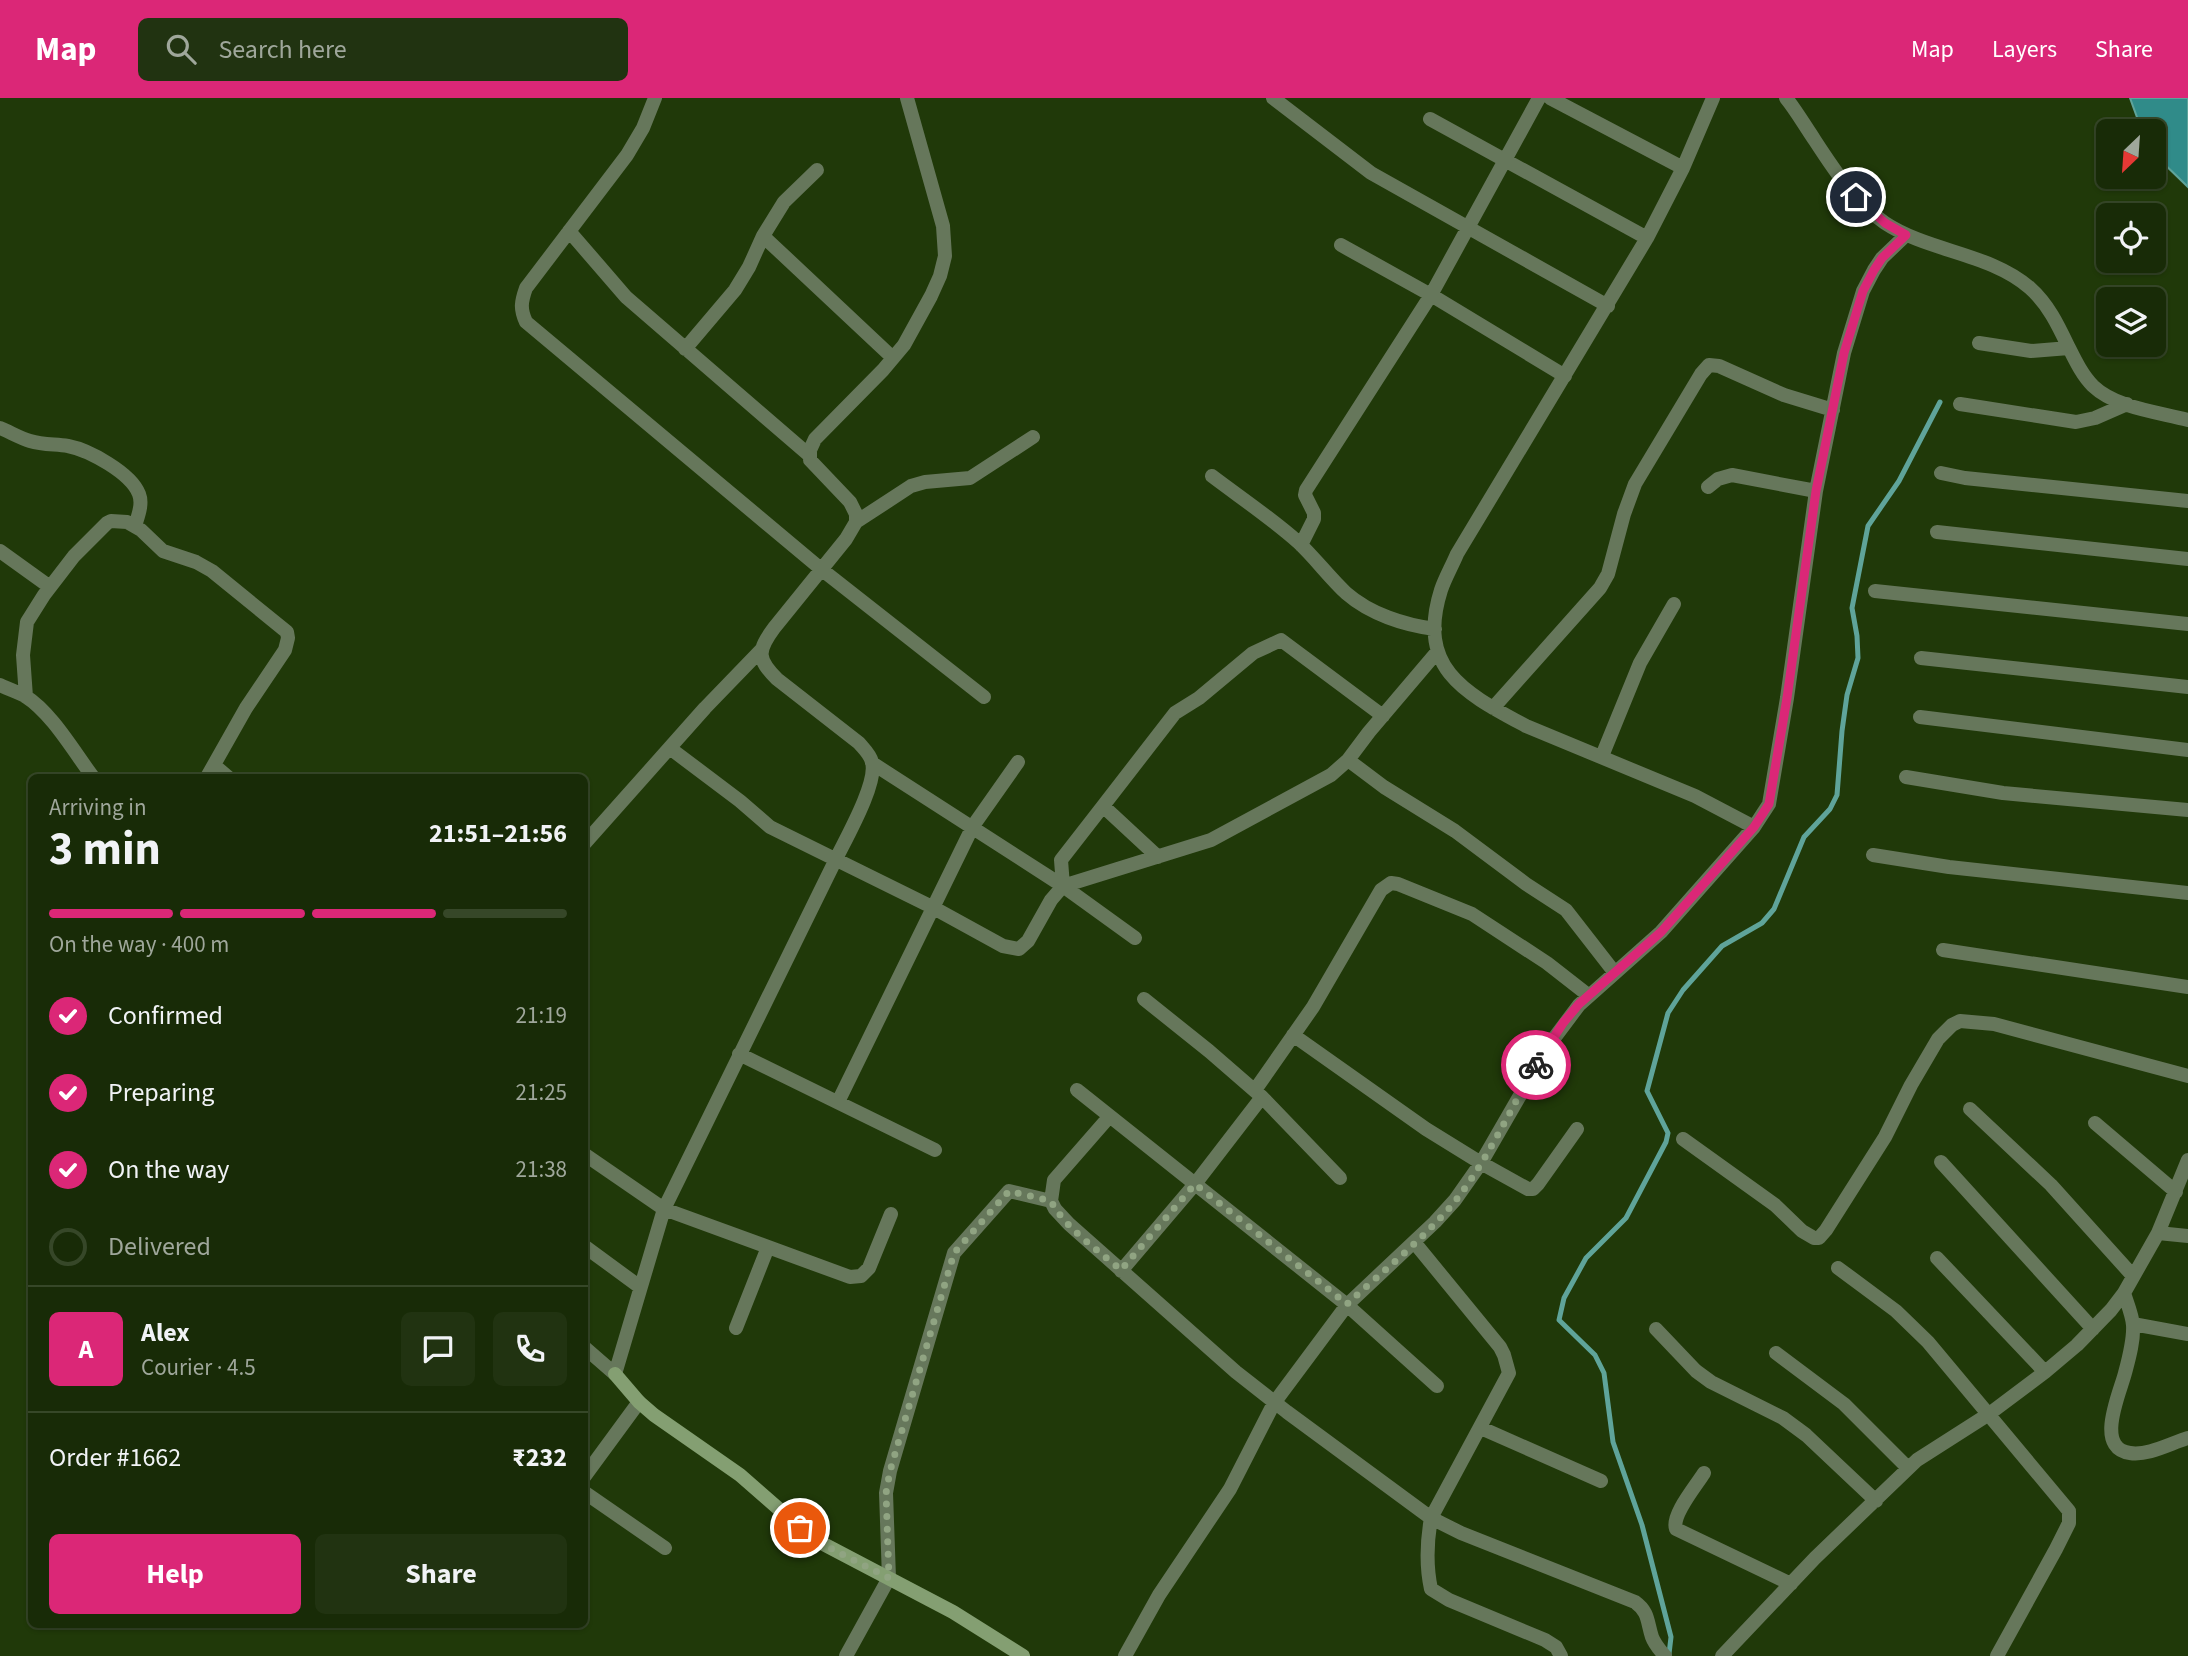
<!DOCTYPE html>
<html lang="en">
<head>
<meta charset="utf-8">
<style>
  body { margin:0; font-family:"Source Sans 3",sans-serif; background:#213311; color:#f1f3f6; height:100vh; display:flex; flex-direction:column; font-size:26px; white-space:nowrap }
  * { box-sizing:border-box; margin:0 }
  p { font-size:23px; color:#9fa79b }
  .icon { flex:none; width:38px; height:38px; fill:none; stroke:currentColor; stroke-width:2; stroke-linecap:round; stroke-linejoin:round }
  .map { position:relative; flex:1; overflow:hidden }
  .panel { position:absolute; left:28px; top:676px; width:560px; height:854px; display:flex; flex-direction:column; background:#182b07; border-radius:10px; box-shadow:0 2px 5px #0004,0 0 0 2px #364728 }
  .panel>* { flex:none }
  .needle { width:46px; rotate:205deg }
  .fabs { position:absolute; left:2096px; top:21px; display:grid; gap:14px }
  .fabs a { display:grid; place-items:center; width:70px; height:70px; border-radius:10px; background:#182b07; box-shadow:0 2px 5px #0004,0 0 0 2px #364728; font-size:35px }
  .pin { position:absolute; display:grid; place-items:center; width:60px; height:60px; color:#fff; margin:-30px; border:4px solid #fff; border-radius:50%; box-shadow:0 2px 7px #0007 }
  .courier { position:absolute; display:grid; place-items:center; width:70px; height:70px; margin:-35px; border:5px solid #db2777; border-radius:50%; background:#fff; color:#222; box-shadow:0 2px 9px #0007 }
  .head em { font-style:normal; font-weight:700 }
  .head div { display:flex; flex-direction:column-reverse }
  .head { display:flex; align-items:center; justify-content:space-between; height:119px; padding:0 21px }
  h1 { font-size:46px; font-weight:700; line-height:52px }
  .bar { display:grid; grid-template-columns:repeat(4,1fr); gap:10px 7px; align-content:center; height:84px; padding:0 21px }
  .bar i { height:9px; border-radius:5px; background:#364728 }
  .bar .selected { background:#db2777 }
  .bar p { grid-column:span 4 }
  .line { display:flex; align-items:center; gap:18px; padding:0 21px; border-top:2px solid #364728 }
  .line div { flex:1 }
  .round { display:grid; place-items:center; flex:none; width:74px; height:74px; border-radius:10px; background:#213311 }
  ol { padding:0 21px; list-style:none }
  li { display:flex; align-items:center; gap:21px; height:77px }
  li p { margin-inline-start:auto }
  li .icon { padding:7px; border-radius:50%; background:#db2777; color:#fff; stroke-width:4 }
  li:last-child { color:#9fa79b }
  li i { width:38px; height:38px; border:4px solid #364728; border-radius:50% }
  .cta { display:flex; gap:14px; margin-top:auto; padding:14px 21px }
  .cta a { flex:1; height:80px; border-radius:10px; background:#db2777; color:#fff; font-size:28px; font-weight:700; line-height:80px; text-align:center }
  .cta a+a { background:#213311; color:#f1f3f6 }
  header { display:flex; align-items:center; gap:42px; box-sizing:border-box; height:98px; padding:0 35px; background:#db2777; color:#fff }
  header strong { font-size:33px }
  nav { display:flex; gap:38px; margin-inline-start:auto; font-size:24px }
  .search { width:490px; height:63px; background:#213311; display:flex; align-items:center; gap:18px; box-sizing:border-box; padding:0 24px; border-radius:10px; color:#9fa79b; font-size:26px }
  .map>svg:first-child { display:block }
  .water { fill:#308b89; stroke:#5fa49a; stroke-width:2 }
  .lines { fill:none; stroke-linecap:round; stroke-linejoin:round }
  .stream { stroke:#5fa49a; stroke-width:5 }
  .street { stroke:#66775b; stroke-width:14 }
  .secondary { stroke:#849f72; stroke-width:14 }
  .done { stroke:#90a482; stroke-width:7; stroke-dasharray:0 12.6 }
  .route { stroke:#db2777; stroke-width:9 }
</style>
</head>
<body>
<header>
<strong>Map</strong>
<div class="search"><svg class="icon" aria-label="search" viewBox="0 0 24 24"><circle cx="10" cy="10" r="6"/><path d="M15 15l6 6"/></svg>Search here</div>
<nav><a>Map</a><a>Layers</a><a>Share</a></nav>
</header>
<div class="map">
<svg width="2188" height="1558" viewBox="0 0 2188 1558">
  <rect width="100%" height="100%" fill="#203909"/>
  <path class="water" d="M2130 0H2188V89L2154 56V33H2142Z"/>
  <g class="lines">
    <path class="stream" d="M1669 1556 1671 1539 1642 1427 1613 1344 1604 1275 1595 1257 1559 1222 1564 1200 1586 1160 1626 1120 1666 1044 1668 1035 1647 993 1668 915 1683 892 1722 848 1762 825 1774 811 1804 739 1830 711 1837 697 1842 633 1847 597 1858 560 1857 538 1852 510 1868 428 1899 383 1940 304"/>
    <path class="street" d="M655 0 643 30 627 57 526 190C521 204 520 211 526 224L821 471 984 599
      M1273 0 1371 75 1608 208
      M1550 0 1683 70
      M1713 0 1683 70 1647 140 1457 456C1452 468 1445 480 1441 492 1416 571 1465 595 1526 628L1695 698 1754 729
      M1786 0C1795 11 1802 23 1810 35 1831 67 1853 103 1885 125 1929 154 1990 155 2030 190 2048 206 2058 227 2068 248 2075 262 2082 277 2093 288 2116 310 2158 314 2188 322
      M1430 21 1647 140
      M569 133 626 199 809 357
      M763 138 893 260
      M1341 147 1431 197 1565 278
      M1979 245 2031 253 2069 250
      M685 251 735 192 749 169 763 138 784 104 817 72
      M1960 306 2076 324 2095 320 2127 306
      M0 330C10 334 20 340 30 343 43 347 55 346 68 348 89 352 131 375 139 396 143 406 138 418 135 428
      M1941 375 1965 380 2188 403
      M1212 378C1241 400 1271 420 1298 444 1315 460 1329 479 1346 495 1370 516 1404 527 1435 531
      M1708 389 1718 381 1732 377 1816 393
      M856 424 911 388 925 384 970 380 1033 339
      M1937 434 2188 461
      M1301 447 1314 421V415L1305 397 1306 392 1431 197 1539 0
      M0 453 50 489
      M1875 493 2188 526
      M1921 560 2188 589
      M0 587C8 591 18 594 25 598 52 615 74 654 93 679
      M26 599 23 557 27 524 44 497 74 458 107 425 111 423 127 424 141 432 163 453 196 464 212 473 287 534 288 540 285 552 246 610 207 679
      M1493 610 1600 490 1608 476 1624 416 1635 386 1701 276 1709 267 1719 268 1784 297 1833 312
      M1920 619 2188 652
      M671 651 740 703 770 729 932 809 1003 848 1019 851 1028 843 1051 802 1063 788 1211 742 1331 677 1348 662 1369 634 1437 554
      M1602 658 1640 565 1674 506
      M1348 662 1384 689 1455 733 1526 786 1566 812 1615 875
      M872 665 1063 788 1135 840
      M215 668 228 679
      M1906 679 2003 695 2188 712
      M1103 708 1175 615 1199 600 1253 555 1281 542 1383 618
      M584 746 705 610 761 552
      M1873 757 1949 769 2188 795
      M1063 788 1061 762 1103 708 1158 759
      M1943 852 2188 889
      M1144 901 1209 953 1262 999 1340 1080
      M1293 937 1426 1031 1481 1065 1528 1091H1533L1538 1086 1577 1031
      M739 956 935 1052
      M1077 992 1347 1207 1435 1124 1455 1102 1481 1065 1549 947 1579 907 1661 834 1754 729 1769 706 1787 600 1816 393 1844 255 1863 193 1874 172 1882 160 1906 137
      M1255 992 1313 909 1381 792 1391 785 1398 786 1472 816 1547 865 1588 897
      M838 1004 973 728 1018 664
      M1970 1011 2051 1087 2133 1178
      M1109 1019 1054 1082 1051 1103 1055 1111 1069 1126 1236 1274 1287 1314 1431 1420 1461 1435 1635 1504C1649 1514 1647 1524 1652 1539 1655 1547 1660 1552 1665 1558
      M2095 1025 2176 1094
      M1683 1041 1775 1107 1802 1133 1814 1140H1819L1826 1132 1885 1039 1911 987 1938 941 1952 927 1960 923 1994 926 2188 978
      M584 1056 664 1111 850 1179 861 1178 869 1170 891 1116
      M1941 1064 2093 1231
      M2158 1135 2188 1138
      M1414 1144 1500 1249 1504 1257 1509 1275 1431 1420C1427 1443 1426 1468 1431 1491L1449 1502 1545 1542 1556 1549 1561 1558
      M584 1148 640 1189
      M1937 1160 2045 1274
      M1838 1170 1896 1213 1928 1244 2069 1413V1425L2056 1451 1997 1558
      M1121 1173 1195 1086 1262 999
      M2124 1195C2127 1205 2132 1216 2133 1227 2134 1242 2129 1260 2125 1275 2120 1295 2094 1350 2130 1355 2148 1358 2171 1345 2188 1340
      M2133 1226 2188 1236
      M736 1230 768 1149
      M1656 1231 1696 1273 1711 1284 1783 1320 1806 1337 1876 1403
      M584 1249 615 1276 664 1111 835 763C845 742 878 685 872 664 870 656 864 651 859 645L777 581C757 561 757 553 774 530L846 441 856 424V416L850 404 810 362V352L815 341 883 272 904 247 931 198 940 178 945 158 943 128 907 0
      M1776 1255 1844 1306 1908 1370
      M1481 1330 1601 1383
      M1704 1375C1696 1388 1671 1417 1676 1431L1791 1486
      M584 1379 639 1304
      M584 1394 665 1450
      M846 1558 889 1480 886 1395 890 1373 954 1155 1009 1093 1051 1103
      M1125 1558 1159 1497 1230 1391 1274 1305 1347 1207 1437 1288
      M1722 1558 1815 1460 1917 1362 1989 1316 2045 1274 2077 1247 2111 1212 2124 1195 2158 1135 2188 1062"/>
    <path class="secondary" d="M615 1276 639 1304 654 1317 740 1377 812 1440 953 1514 1023 1558"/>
  </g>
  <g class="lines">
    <path class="done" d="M800 1430 824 1447 889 1480 886 1395 890 1373 954 1155 1009 1093 1051 1103C1064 1129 1099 1153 1121 1172L1195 1086 1347 1206C1382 1174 1426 1139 1456 1102 1488 1061 1510 1012 1536 967"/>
    <path class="route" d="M1536 967 1563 925 1579 906 1661 834 1754 729 1769 706 1787 600 1816 393 1844 255 1863 193 1874 172 1882 160 1906 137 1885 125 1856 99"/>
  </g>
</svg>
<div class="fabs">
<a><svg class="needle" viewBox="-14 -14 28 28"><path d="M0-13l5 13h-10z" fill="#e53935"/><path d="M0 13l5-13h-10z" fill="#9fa79b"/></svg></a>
<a><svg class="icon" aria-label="locate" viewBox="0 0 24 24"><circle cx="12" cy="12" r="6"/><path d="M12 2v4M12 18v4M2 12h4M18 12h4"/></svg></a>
<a><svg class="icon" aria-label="layers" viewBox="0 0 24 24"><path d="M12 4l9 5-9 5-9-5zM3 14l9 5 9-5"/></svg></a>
</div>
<div class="pin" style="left:800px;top:1430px;background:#ea580c"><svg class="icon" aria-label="bag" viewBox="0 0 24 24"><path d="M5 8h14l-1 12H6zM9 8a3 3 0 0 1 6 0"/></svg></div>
<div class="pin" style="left:1856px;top:99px;background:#1f2937"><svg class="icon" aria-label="home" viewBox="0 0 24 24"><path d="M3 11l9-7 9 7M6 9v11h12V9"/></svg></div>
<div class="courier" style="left:1536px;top:967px"><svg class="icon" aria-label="bike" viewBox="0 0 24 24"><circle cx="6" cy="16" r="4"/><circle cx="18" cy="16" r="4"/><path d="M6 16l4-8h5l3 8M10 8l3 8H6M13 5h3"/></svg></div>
<section class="panel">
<div class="head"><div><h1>3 min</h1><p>Arriving in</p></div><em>21:51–21:56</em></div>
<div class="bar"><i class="selected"></i><i class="selected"></i><i class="selected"></i><i></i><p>On the way · 400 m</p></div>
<ol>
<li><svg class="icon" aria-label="check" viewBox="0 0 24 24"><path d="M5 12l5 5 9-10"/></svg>Confirmed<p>21:19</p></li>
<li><svg class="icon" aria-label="check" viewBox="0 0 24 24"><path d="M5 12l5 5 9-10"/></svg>Preparing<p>21:25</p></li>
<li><svg class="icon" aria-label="check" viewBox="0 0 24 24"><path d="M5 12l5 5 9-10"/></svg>On the way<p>21:38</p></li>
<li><i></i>Delivered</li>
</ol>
<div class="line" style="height:126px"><b class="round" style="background:#db2777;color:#fff">A</b><div><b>Alex</b><p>Courier · 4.5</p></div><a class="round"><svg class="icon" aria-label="chat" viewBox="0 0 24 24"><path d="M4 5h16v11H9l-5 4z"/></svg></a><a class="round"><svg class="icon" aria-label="phone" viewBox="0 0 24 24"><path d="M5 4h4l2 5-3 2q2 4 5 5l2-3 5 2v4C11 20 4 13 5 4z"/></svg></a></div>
<div class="line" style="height:91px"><div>Order #1662</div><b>₹232</b></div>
<div class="cta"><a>Help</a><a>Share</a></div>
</section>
</div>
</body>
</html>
